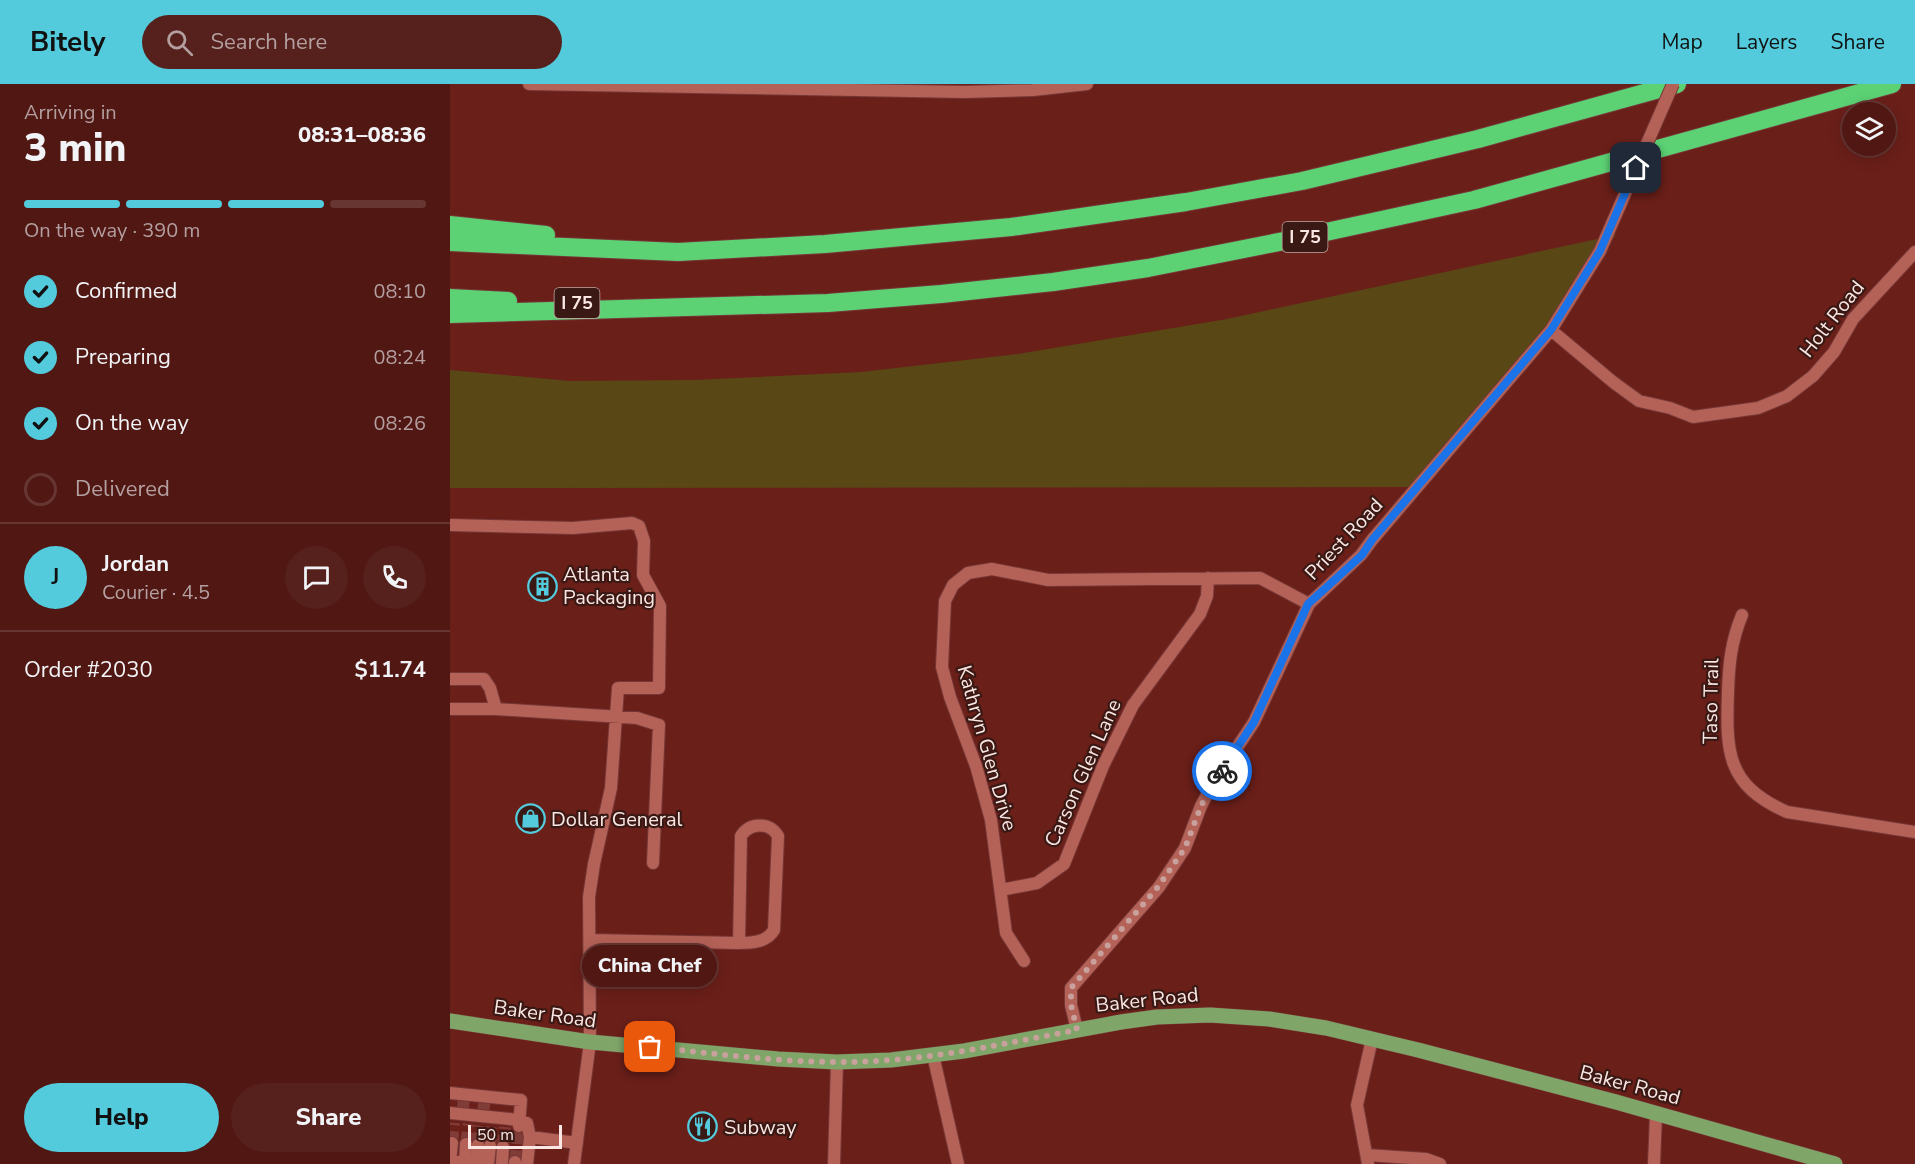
<!DOCTYPE html>
<html lang="en">
<head>
<meta charset="utf-8">
<style>
  body { margin:0; font-family:"Nunito Sans",sans-serif; background:#56201c; color:#f1f3f6; height:100vh; display:flex; flex-direction:column; font-size:22px; white-space:nowrap }
  * { box-sizing:border-box; margin:0 }
  p { font-size:20px; color:#b49fa0 }
  .icon { flex:none; width:33px; height:33px; fill:none; stroke:currentColor; stroke-width:2; stroke-linecap:round; stroke-linejoin:round }
  .map { position:relative; flex:1; overflow:hidden }
  .details { display:flex; flex-direction:column; background:#501713; width:450px }
  .details>* { flex:none }
  .tools { position:absolute; left:1392px; top:18px; display:grid; gap:12px }
  .tools a { display:grid; place-items:center; width:54px; height:54px; border-radius:50%; background:#501713; box-shadow:0 3px 15px #0003,0 0 0 2px #673633; font-size:30px }
  .scale { position:absolute; left:18px; bottom:15px; width:94px; box-sizing:border-box; padding-left:6px; border:3px solid #fae7e3; border-top:0; font-size:16px; line-height:21px; white-space:nowrap; color:#fae7e3; -webkit-text-stroke:4px #3a1814; paint-order:stroke }
  .pin { position:absolute; display:grid; place-items:center; width:51px; height:51px; color:#fff; margin:-26px; border-radius:12px; box-shadow:0 3px 9px #0006 }
  .courier { position:absolute; display:grid; place-items:center; width:60px; height:60px; margin:-30px; border:4px solid #1a73e8; border-radius:50%; background:#fff; color:#222; box-shadow:0 2px 8px #0007 }
  .bubble { position:absolute; height:42px; border-radius:21px; background:#501713; box-shadow:0 3px 15px #0003,0 0 0 2px #673633; font-size:20px; font-weight:800; line-height:42px; text-align:center }
  .headline em { font-style:normal; font-weight:800 }
  .headline div { display:flex; flex-direction:column-reverse }
  .headline { display:flex; align-items:center; justify-content:space-between; height:102px; padding:0 24px }
  h1 { font-size:39px; font-weight:800; line-height:45px }
  .bar { display:grid; grid-template-columns:repeat(4,1fr); gap:9px 6px; align-content:center; height:72px; padding:0 24px }
  .bar i { height:8px; border-radius:4px; background:#673633 }
  .bar .on { background:#53cbdc }
  .bar p { grid-column:span 4 }
  .line { display:flex; align-items:center; gap:15px; padding:0 24px; border-top:2px solid #673633 }
  .line div { flex:1 }
  .round { display:grid; place-items:center; flex:none; width:63px; height:63px; border-radius:32px; background:#56201c }
  ol { padding:0 24px; list-style:none }
  li { display:flex; align-items:center; gap:18px; height:66px }
  li p { margin-inline-start:auto }
  li .icon { padding:6px; border-radius:50%; background:#53cbdc; color:#111; stroke-width:4 }
  li:last-child { color:#b49fa0 }
  li i { width:33px; height:33px; border:3px solid #673633; border-radius:50% }
  .button { display:flex; gap:12px; margin-top:auto; padding:12px 24px }
  .button a { flex:1; height:69px; border-radius:36px; background:#53cbdc; color:#111; font-size:24px; font-weight:800; line-height:69px; text-align:center }
  .button a+a { background:#56201c; color:#f1f3f6 }
  header { display:flex; align-items:center; gap:36px; box-sizing:border-box; height:84px; padding:0 30px; background:#53cbdc; color:#111 }
  header strong { font-size:28px }
  nav { display:flex; gap:33px; margin-inline-start:auto; font-size:21px }
  .search { width:420px; height:54px; background:#56201c; display:flex; align-items:center; gap:15px; box-sizing:border-box; padding:0 21px; border-radius:33px; color:#b49fa0; font-size:22px }
  main { display:flex; flex:1; min-height:0 }
  .map>svg:first-child { display:block }
  .green { fill:#594716 }
  .lines { fill:none; stroke-linecap:round; stroke-linejoin:round }
  .minor-tunnel { stroke:#803d37; stroke-width:12; stroke-dasharray:12 6; stroke-linecap:butt }
  .minor-casing { stroke:#763736; stroke-width:14 }
  .major-casing { stroke:#763736; stroke-width:16 }
  .highway-casing { stroke:#763736; stroke-width:20 }
  .minor { stroke:#b46157; stroke-width:12 }
  .major { stroke:#7fa569; stroke-width:15 }
  .highway { stroke:#5cd275; stroke-width:18 }
  .minor-bridge-casing { stroke:#763736; stroke-width:14; stroke-linecap:butt }
  .minor-bridge { stroke:#b46157; stroke-width:12 }
  .done { stroke:#c8a19c; stroke-width:6; stroke-dasharray:0 10.8 }
  .route { stroke:#1a73e8; stroke-width:8 }
  .labels { text-anchor:middle; dominant-baseline:central; stroke-width:4.5; stroke-linejoin:round; paint-order:stroke }
  .shield { fill:#3a1814; stroke:#c0a9a5; stroke-width:1.5 }
  .shield-label { font-size:18px; font-weight:bold; fill:#fae7e3 }
  .street-label { font-size:20px; fill:#fae7e3; stroke:#3a1814 }
  .poi-label { font-size:20px; fill:#fae7e3; stroke:#3a1814; text-anchor:start }
</style>
</head>
<body>
<header>
<strong>Bitely</strong>
<div class="search"><svg class="icon" aria-label="search" viewBox="0 0 24 24"><circle cx="10" cy="10" r="6"/><path d="M15 15l6 6"/></svg>Search here</div>
<nav><a>Map</a><a>Layers</a><a>Share</a></nav>
</header>
<main>
<section class="details">
<div class="headline"><div><h1>3 min</h1><p>Arriving in</p></div><em>08:31–08:36</em></div>
<div class="bar"><i class="on"></i><i class="on"></i><i class="on"></i><i></i><p>On the way · 390 m</p></div>
<ol>
<li><svg class="icon" aria-label="check" viewBox="0 0 24 24"><path d="M5 12l5 5 9-10"/></svg>Confirmed<p>08:10</p></li>
<li><svg class="icon" aria-label="check" viewBox="0 0 24 24"><path d="M5 12l5 5 9-10"/></svg>Preparing<p>08:24</p></li>
<li><svg class="icon" aria-label="check" viewBox="0 0 24 24"><path d="M5 12l5 5 9-10"/></svg>On the way<p>08:26</p></li>
<li><i></i>Delivered</li>
</ol>
<div class="line" style="height:108px"><b class="round" style="background:#53cbdc;color:#111">J</b><div><b>Jordan</b><p>Courier · 4.5</p></div><a class="round"><svg class="icon" aria-label="chat" viewBox="0 0 24 24"><path d="M4 5h16v11H9l-5 4z"/></svg></a><a class="round"><svg class="icon" aria-label="phone" viewBox="0 0 24 24"><path d="M5 4h4l2 5-3 2q2 4 5 5l2-3 5 2v4C11 20 4 13 5 4z"/></svg></a></div>
<div class="line" style="height:78px"><div>Order #2030</div><b>$11.74</b></div>
<div class="button"><a>Help</a><a>Share</a></div>
</section>
<div class="map">
<svg width="1465" height="1080" viewBox="0 0 1465 1080">
  <rect width="100%" height="100%" fill="#6b1f19"/>
  <path class="green" d="M1166 151 975 403 0 404V286L120 297 244 296 411 288 568 270 777 235Z"/>
  <g class="lines">
    <path class="minor-tunnel" d="M13 1025 14 1012
      M33 1028 35 1015
      M2 1059 4 1039
      M16 1060 19 1040
      M28 1061 31 1042
      M40 1062 42 1043
      M53 1063 55 1043
      M65 1078 69 1044"/>
    <defs>
      <path id="minor" d="M79 0 514 8 583 6 637 0
        M1101 246 1163 298 1189 317 1220 324 1243 333 1308 324 1337 312 1363 292 1384 268 1403 235 1465 168
        M0 441 123 444 182 439 189 442 194 457 193 491 210 522 209 604H168L161 704 144 780 139 813 140 958 124 1080
        M1292 531C1281 558 1279 579 1278 608 1276 668 1276 701 1337 728L1465 748
        M0 595H34L40 604 46 625
        M0 625H46L187 634 209 641 203 779
        M551 806 587 799 614 780 653 682 683 621 750 530 757 512 758 494
        M140 856 289 859C303 859 317 858 324 846L328 752C320 738 300 738 291 752L289 859
        M574 877 556 849 541 736 526 682 500 613 492 583 495 517 503 501 518 489 542 485 598 496 810 494 859 520
        M627 946 621 921V904L709 803 735 764 751 722 762 701 804 638 859 520 911 471 922 456 1101 246 1150 167
        M483 971 508 1080
        M0 1009 71 1016 69 1042
        M0 1029 69 1036 77 1039 80 1053 77 1080
        M80 1053 127 1059
        M2 1059 0 1077 28 1080
        M917 1071 976 1075 990 1080
        M15 1078 16 1060
        M27 1080 28 1061
        M38 1080 40 1062
        M52 1080 53 1063
        M65 1080V1078
        M384 1080 387 978
        M918 1080 907 1021 922 955
        M1204 1080 1206 1030"/>
      <path id="major" d="M0 937 140 958 328 975 387 978 441 976 514 967 671 938 707 933 760 931 819 935 876 944 968 966 1166 1018 1385 1080"/>
      <path id="highway" d="M0 141 96 151
        M0 158 228 168 375 160 561 143 736 118 852 97 1028 55 1227 0
        M0 214 58 217
        M0 230 378 219 491 210 603 198 698 184 839 156 1024 116 1442 0"/>
    </defs>
    <use href="#minor" class="minor-casing"/>
    <use href="#major" class="major-casing"/>
    <use href="#highway" class="highway-casing"/>
    <use href="#minor" class="minor"/>
    <use href="#major" class="major"/>
    <use href="#highway" class="highway"/>
    <defs>
      <path id="minor-bridge" d="M1150 167 1223 0"/>
    </defs>
    <use href="#minor-bridge" class="minor-bridge-casing"/>
    <use href="#minor-bridge" class="minor-bridge"/>
  </g>
  <g class="lines">
    <path class="done" d="M200 963C262 969 324 978 387 978 467 979 547 961 627 946L621 921V904L708 803 735 764 751 722 762 701 772 687"/>
    <path class="route" d="M772 687 804 638 858 520 912 471 922 456 1101 246 1150 167 1186 84"/>
  </g>
  <defs>
    <symbol id="building-ring" viewBox="-11 -11 22 22"><circle r="9.5" fill="#3a1814" stroke="#53cbdc" stroke-width="1.5"/><path d="M-4-6H4V6H1V3H-1V6H-4ZM-2.5-4.3h1.7v1.8h-1.7ZM.8-4.3h1.7v1.8H.8ZM-2.5-1h1.7V.8h-1.7ZM.8-1h1.7V.8H.8Z" fill="#53cbdc"/></symbol>
    <symbol id="shop-ring" viewBox="-11 -11 22 22"><circle r="9.5" fill="#3a1814" stroke="#53cbdc" stroke-width="1.5"/><path d="M-5-2.5h2.3a2.7 3.5 0 0 1 5.4 0H5L5.5 6h-11ZM-1.5-2.5h3a1.5 2.3 0 0 0-3 0Z" fill="#53cbdc"/></symbol>
    <symbol id="restaurant-ring" viewBox="-11 -11 22 22"><circle r="9.5" fill="#3a1814" stroke="#53cbdc" stroke-width="1.5"/><path d="M-5-6h1v4h1v-4h1v4h1v-4h1v5L-1.5 .5V6h-2V.5L-5-1ZM5-6V6H3V1.5H1.5Q1.5-4 5-6Z" fill="#53cbdc"/></symbol>
  </defs>
  <g fill-rule="evenodd">
    <use href="#building-ring" x="76" y="486" width="33" height="33"/>
    <use href="#shop-ring" x="64" y="718" width="33" height="33"/>
    <use href="#restaurant-ring" x="236" y="1026" width="33" height="33"/>
  </g>
  <g class="labels">
    <g class="shield">
      <rect x="832.5" y="138" width="45" height="30" rx="4.5"/>
      <rect x="104.5" y="204" width="45" height="30" rx="4.5"/>
    </g>
    <g class="shield-label">
      <text x="855" y="153">I 75</text>
      <text x="127" y="219">I 75</text>
    </g>
    <g class="street-label">
      <text transform="translate(1382 235) rotate(-52)">Holt Road</text>
      <text transform="translate(894 455) rotate(-47)">Priest Road</text>
      <text transform="translate(1261 617) rotate(-89)">Taso Trail</text>
      <text transform="translate(537 664) rotate(74)">Kathryn Glen Drive</text>
      <text transform="translate(633 689) rotate(-66)">Carson Glen Lane</text>
      <text transform="translate(697 916) rotate(-6)">Baker Road</text>
      <text transform="translate(95 930) rotate(8)">Baker Road</text>
      <text transform="translate(1180 1001) rotate(15)">Baker Road</text>
    </g>
    <g class="poi-label">
      <text x="113" y="490">Atlanta<tspan x="113" dy="23">Packaging</tspan></text>
      <text x="101" y="735">Dollar General</text>
      <text x="274" y="1043">Subway</text>
    </g>
  </g>
</svg>
<div class="tools">
<a><svg class="icon" aria-label="layers" viewBox="0 0 24 24"><path d="M12 4l9 5-9 5-9-5zM3 14l9 5 9-5"/></svg></a>
</div>
<div class="scale">50 m</div>
<div class="pin" style="left:200px;top:963px;background:#ea580c"><svg class="icon" aria-label="bag" viewBox="0 0 24 24"><path d="M5 8h14l-1 12H6zM9 8a3 3 0 0 1 6 0"/></svg></div>
<div class="pin" style="left:1186px;top:84px;background:#1f2937"><svg class="icon" aria-label="home" viewBox="0 0 24 24"><path d="M3 11l9-7 9 7M6 9v11h12V9"/></svg></div>
<div class="courier" style="left:772px;top:687px"><svg class="icon" aria-label="bike" viewBox="0 0 24 24"><circle cx="6" cy="16" r="4"/><circle cx="18" cy="16" r="4"/><path d="M6 16l4-8h5l3 8M10 8l3 8H6M13 5h3"/></svg></div>
<div class="bubble" style="left:132px;top:861px;width:135px">China Chef</div>
</div>
</main>
</body>
</html>
